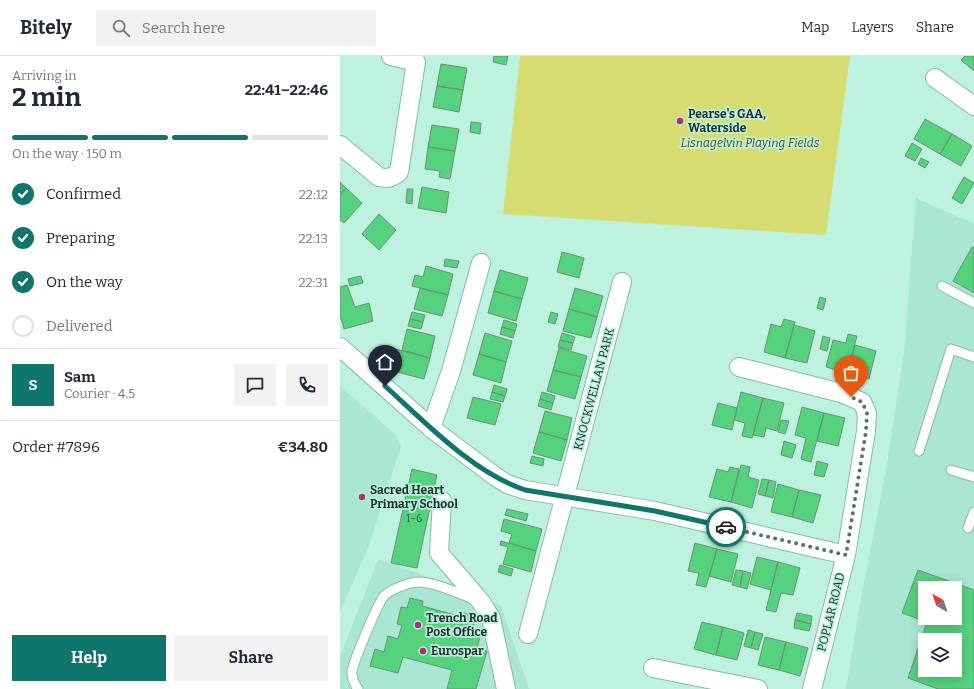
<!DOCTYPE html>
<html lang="en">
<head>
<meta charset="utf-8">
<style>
  body { margin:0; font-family:Bitter,serif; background:#f2f2f3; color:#1f2937; height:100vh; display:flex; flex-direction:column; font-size:15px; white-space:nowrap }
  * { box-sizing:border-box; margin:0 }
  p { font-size:13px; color:#747a83 }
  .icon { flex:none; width:22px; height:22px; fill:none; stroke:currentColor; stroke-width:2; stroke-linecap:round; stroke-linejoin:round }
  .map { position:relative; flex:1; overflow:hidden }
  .drawer { display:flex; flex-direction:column; background:#fff; width:340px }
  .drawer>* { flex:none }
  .needle { width:26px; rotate:320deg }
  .fabs { position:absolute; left:578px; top:525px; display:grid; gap:8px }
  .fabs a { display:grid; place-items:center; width:44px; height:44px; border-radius:0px; background:#fff; box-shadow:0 2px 10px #0003; font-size:20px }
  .pin { position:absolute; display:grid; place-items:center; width:34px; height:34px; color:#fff; margin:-41px -17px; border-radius:50% 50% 50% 0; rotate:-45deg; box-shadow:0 0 4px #0007 }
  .pin .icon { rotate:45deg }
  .courier { position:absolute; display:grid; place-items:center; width:40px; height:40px; margin:-20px; border:3px solid #0f766e; border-radius:50%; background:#fff; color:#222; box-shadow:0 1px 5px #0007 }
  .head em { font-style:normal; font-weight:700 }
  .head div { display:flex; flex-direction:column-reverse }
  .head { display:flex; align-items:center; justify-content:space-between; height:68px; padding:0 12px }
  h1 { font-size:26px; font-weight:700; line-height:30px }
  .bar { display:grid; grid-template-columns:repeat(4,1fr); gap:6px 4px; align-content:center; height:48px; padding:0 12px }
  .bar i { height:5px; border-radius:3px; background:#e0e1e3 }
  .bar .active { background:#0f766e }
  .bar p { grid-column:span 4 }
  .line { display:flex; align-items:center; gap:10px; padding:0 12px; border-top:1px solid #e0e1e3 }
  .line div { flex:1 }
  .round { display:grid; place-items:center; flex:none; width:42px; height:42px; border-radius:0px; background:#f2f2f3 }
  ol { padding:0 12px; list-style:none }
  li { display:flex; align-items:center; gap:12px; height:44px }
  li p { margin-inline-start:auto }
  li .icon { padding:4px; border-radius:50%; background:#0f766e; color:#fff; stroke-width:4 }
  li:last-child { color:#747a83 }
  li i { width:22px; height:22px; border:2px solid #e0e1e3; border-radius:50% }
  .cta { display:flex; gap:8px; margin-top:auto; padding:8px 12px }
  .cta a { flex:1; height:46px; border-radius:0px; background:#0f766e; color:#fff; font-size:16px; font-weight:700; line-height:46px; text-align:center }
  .cta a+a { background:#f2f2f3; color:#1f2937 }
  header { display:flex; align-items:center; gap:24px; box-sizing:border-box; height:56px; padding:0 20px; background:#fff; border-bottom:1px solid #e0e1e3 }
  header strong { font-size:19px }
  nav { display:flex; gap:22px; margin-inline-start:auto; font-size:14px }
  .search { width:280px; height:36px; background:#f2f2f3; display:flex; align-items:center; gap:10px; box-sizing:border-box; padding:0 14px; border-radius:0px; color:#747a83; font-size:15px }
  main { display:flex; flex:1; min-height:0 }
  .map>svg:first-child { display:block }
  .built { fill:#a9e7d2; fill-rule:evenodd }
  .green { fill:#d7dc71 }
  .building { fill:#54d27e; stroke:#6c9174; fill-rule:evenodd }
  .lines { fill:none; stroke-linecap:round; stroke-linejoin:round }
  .service-casing { stroke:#87baa9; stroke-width:11 }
  .minor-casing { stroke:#87baa9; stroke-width:20 }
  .service { stroke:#fff; stroke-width:9 }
  .minor { stroke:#fff; stroke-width:18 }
  .done { stroke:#527367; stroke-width:4; stroke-dasharray:0 7.2 }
  .route { stroke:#0f766e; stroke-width:5 }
  .poi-dot { fill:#b12e76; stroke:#bdf2df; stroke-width:1.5 }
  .labels { text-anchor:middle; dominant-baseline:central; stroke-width:3.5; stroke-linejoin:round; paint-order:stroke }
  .number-label { font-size:10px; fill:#28573d }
  .poi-label { font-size:12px; font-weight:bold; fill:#192e27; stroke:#bdf2df; text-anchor:start }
  .park-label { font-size:12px; font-style:italic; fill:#50531a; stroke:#bdf2df }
  .street-label { font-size:12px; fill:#192e27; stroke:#bdf2df }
</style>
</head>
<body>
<header>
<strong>Bitely</strong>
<div class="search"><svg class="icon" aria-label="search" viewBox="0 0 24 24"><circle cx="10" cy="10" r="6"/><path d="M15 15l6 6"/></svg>Search here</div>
<nav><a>Map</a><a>Layers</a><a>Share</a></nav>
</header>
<main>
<section class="drawer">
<div class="head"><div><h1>2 min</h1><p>Arriving in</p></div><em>22:41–22:46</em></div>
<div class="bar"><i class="active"></i><i class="active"></i><i class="active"></i><i></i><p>On the way · 150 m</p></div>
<ol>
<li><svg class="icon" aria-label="check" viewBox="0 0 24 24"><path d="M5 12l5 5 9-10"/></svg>Confirmed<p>22:12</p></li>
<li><svg class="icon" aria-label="check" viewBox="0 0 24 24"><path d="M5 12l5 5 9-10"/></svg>Preparing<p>22:13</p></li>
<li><svg class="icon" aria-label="check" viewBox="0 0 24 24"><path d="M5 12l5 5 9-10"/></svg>On the way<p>22:31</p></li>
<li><i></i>Delivered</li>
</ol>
<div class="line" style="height:72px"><b class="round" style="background:#0f766e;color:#fff">S</b><div><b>Sam</b><p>Courier · 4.5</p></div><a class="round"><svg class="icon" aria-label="chat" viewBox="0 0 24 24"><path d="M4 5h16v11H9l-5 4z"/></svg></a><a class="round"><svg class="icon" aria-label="phone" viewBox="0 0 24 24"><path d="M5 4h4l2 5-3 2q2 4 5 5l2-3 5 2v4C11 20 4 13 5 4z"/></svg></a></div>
<div class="line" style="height:52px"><div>Order #7896</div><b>€34.80</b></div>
<div class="cta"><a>Help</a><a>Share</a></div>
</section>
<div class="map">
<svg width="634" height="633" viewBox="0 0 634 633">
  <rect width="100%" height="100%" fill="#bdf2df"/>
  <path class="built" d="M576 142 634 168V633H506L521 542 546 414 564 296ZM585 532H615V562H585ZM585 584H615V614H585Z
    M0 330 56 379 61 390 28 492 0 556Z
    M38 503 135 537 161 550 189 633H0V601Z"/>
  <path class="green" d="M180 0H510L486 179 163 158Z"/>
  <path class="building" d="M154 0H168L166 9 153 6Z
    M625 0H634V15L621 4Z
    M101 8 127 12 123 34 97 30Z
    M97 30 123 34 119 56 93 51Z
    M585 63 612 78 600 98 574 83Z
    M131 66 141 67 140 78 130 76Z
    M92 69 119 73 115 95 88 91Z
    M612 78 632 90 621 110 600 98Z
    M572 87 582 93 575 105 565 100Z
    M88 91 115 95 110 123 99 121 100 115 85 113Z
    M581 102 589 106 585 112 578 108Z
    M624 121 634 127 622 148 612 142Z
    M0 126 6 132 0 139Z
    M82 131 109 136 106 157 78 152Z
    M6 132 22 147 4 167 0 164V139Z
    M67 133H73L72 148 66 147Z
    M39 158 56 174 39 194 22 178Z
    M632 191 634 192V237L613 225Z
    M222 196 244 202 239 222 217 216Z
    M105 203 119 205 117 212 104 210Z
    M86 210 113 218 108 239 72 230 75 219 83 221Z
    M160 214 188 222 182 243 154 235Z
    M21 220 23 227 10 230 8 223Z
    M7 229 15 251 29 247 33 265 4 273 0 259V231Z
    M80 232 108 239 102 260 74 253Z
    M235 232 263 240 257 261 229 253Z
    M154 235 182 243 176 265 148 257Z
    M480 241 486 243 483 254 477 252Z
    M229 253 257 261 251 282 223 275Z
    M72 256 85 259 83 266 70 263Z
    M211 256 218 258 215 268 208 266Z
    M70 263 83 266 81 273 68 270Z
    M444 263 455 266 445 302 424 296 431 268 441 271Z
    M164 264 177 268 175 275 162 271Z
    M454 269 475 275 467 307 445 302Z
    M162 271 175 275 173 282 160 278Z
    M67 273 95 280 90 302 62 294Z
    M145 277 172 285 166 306 139 298Z
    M222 277 235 281 233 287 220 284Z
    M508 278 517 280 507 317 486 311 493 284 506 287Z
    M483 280 490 282 487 295 480 293Z
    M220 284 233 287 231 294 218 291Z
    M515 289 536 295 529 323 507 317Z
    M219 292 247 300 241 321 213 314Z
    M55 293 90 302 84 323 57 316 60 304 52 302Z
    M40 294 46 300 37 308 32 302Z
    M139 298 166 306 161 327 133 319Z
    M213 314 241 321 235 343 207 335Z
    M154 329 167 333 165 340 152 336Z
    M152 336 165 340 163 346 150 343Z
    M202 336 215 340 213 347 200 343Z
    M401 336 423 342 412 382 402 380 405 367 394 364Z
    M133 341 161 348 155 369 127 362Z
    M423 342 444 347 437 375 426 372 424 381 413 379Z
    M200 343 213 347 211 354 198 350Z
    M378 347 397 352 392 374 372 369Z
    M462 351 484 357 471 406 461 403 466 382 455 379Z
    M205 355 232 362 227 384 199 376Z
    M484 357 505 362 498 390 477 385Z
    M441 364 449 365 445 378 438 376Z
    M199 376 227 384 221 405 193 397Z
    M444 385 456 389 452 402 441 399Z
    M192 400 204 403 203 410 190 407Z
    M477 405 488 408 484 421 474 419Z
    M401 409 410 411 408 421 419 424 412 452 391 446Z
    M390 411 399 413 391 446 369 441 377 413 388 416Z
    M72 413 97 419 77 512 51 507Z
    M422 423 429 424 425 440 418 438Z
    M429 424 436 426 433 442 425 440Z
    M438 428 459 434 452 461 431 456Z
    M459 434 481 439 473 467 452 461Z
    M167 453 188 458 186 465 165 459Z
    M164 463 202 473 196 495 169 487 172 478 161 475Z
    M161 485 196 495 191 516 163 508 168 491 160 489Z
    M355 487 377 493 366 531 356 529 359 517 348 515Z
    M377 493 398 498 391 526 369 520Z
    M417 501 438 506 431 534 410 528Z
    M438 506 460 512 453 539 441 537 436 556 426 554Z
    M160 509 173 513 171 520 158 516Z
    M396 514 403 515 400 531 392 529Z
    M578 514 634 534V633H598L568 622 587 566 562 557ZM585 532H615V562H585ZM585 584H615V614H585Z
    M403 515 411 517 407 533 400 531Z
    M70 542 83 545 82 550 119 560 120 556 136 560 133 572 142 574 137 592 147 595 136 633H107L112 614 63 601 58 617 30 610 35 593 44 596 48 580 58 583 62 569 57 568 61 551 67 552Z
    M457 557 472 560 471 568 455 564Z
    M455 564 471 568 469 575 454 572Z
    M362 566 383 571 376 599 354 593Z
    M383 571 404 577 397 604 376 599Z
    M408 574 415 576 411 592 404 590Z
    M415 576 423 578 418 594 411 592Z
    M425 581 446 586 439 614 418 609Z
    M446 586 468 592 460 620 439 614Z"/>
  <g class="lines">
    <defs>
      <path id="service" d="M602 230 634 247
        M579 395 611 293 634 301
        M611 414 634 421
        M628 472 634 456
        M18 633C14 628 12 622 12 616 13 606 38 547 44 540 50 534 63 529 71 527 88 522 119 538 136 544"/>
      <path id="minor" d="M595 22 634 50
        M0 89 39 121C48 123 52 122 59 116L76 6 51 0
        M0 291 91 372 156 421 167 428 185 434 315 455 506 499
        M399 311 501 337 522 346 527 357 526 375 506 499 472 633
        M91 372 111 315 141 207
        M102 445 99 497 141 546 151 562 166 633
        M188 578 282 226
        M313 612 418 633"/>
    </defs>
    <use href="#service" class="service-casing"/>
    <use href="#minor" class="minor-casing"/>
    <use href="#service" class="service"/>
    <use href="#minor" class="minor"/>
  </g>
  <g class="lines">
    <path class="done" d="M386 471 506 499 526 375 527 357 522 346 511 341"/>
    <path class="route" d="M45 330C86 367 132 416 185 434L315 455 386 471"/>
  </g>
  <g class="poi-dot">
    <circle cx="340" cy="65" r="4"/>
    <circle cx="22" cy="441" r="4"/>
    <circle cx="78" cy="569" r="4"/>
    <circle cx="83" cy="595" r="4"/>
  </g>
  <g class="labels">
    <g class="number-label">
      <text x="74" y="463">1–6</text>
    </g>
    <g class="poi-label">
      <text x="348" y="58">Pearse's GAA,<tspan x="348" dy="14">Waterside</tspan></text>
      <text x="30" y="434">Sacred Heart<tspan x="30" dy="14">Primary School</tspan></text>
      <text x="86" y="562">Trench Road<tspan x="86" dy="14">Post Office</tspan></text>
      <text x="91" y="595">Eurospar</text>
    </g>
    <g class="park-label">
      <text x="410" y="87">Lisnagelvin Playing Fields</text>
    </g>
    <g class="street-label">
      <text transform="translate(254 333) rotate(-75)">KNOCKWELLAN PARK</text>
      <text transform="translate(491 556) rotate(-76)">POPLAR ROAD</text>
    </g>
  </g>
</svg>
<div class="fabs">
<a><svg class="needle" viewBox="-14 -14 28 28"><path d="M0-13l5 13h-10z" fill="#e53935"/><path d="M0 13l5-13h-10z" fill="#747a83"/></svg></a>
<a><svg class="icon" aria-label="layers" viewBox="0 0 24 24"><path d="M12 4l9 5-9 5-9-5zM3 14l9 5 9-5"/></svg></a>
</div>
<div class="pin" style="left:511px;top:341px;background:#ea580c"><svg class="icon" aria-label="bag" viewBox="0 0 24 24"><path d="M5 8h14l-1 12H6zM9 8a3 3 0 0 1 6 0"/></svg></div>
<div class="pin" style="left:45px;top:330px;background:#1f2937"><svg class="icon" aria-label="home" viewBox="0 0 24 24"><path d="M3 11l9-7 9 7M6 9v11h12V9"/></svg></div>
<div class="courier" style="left:386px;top:471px"><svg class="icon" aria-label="car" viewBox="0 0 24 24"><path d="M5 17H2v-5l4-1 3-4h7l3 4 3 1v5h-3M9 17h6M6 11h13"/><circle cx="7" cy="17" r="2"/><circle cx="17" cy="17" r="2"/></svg></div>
</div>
</main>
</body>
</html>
